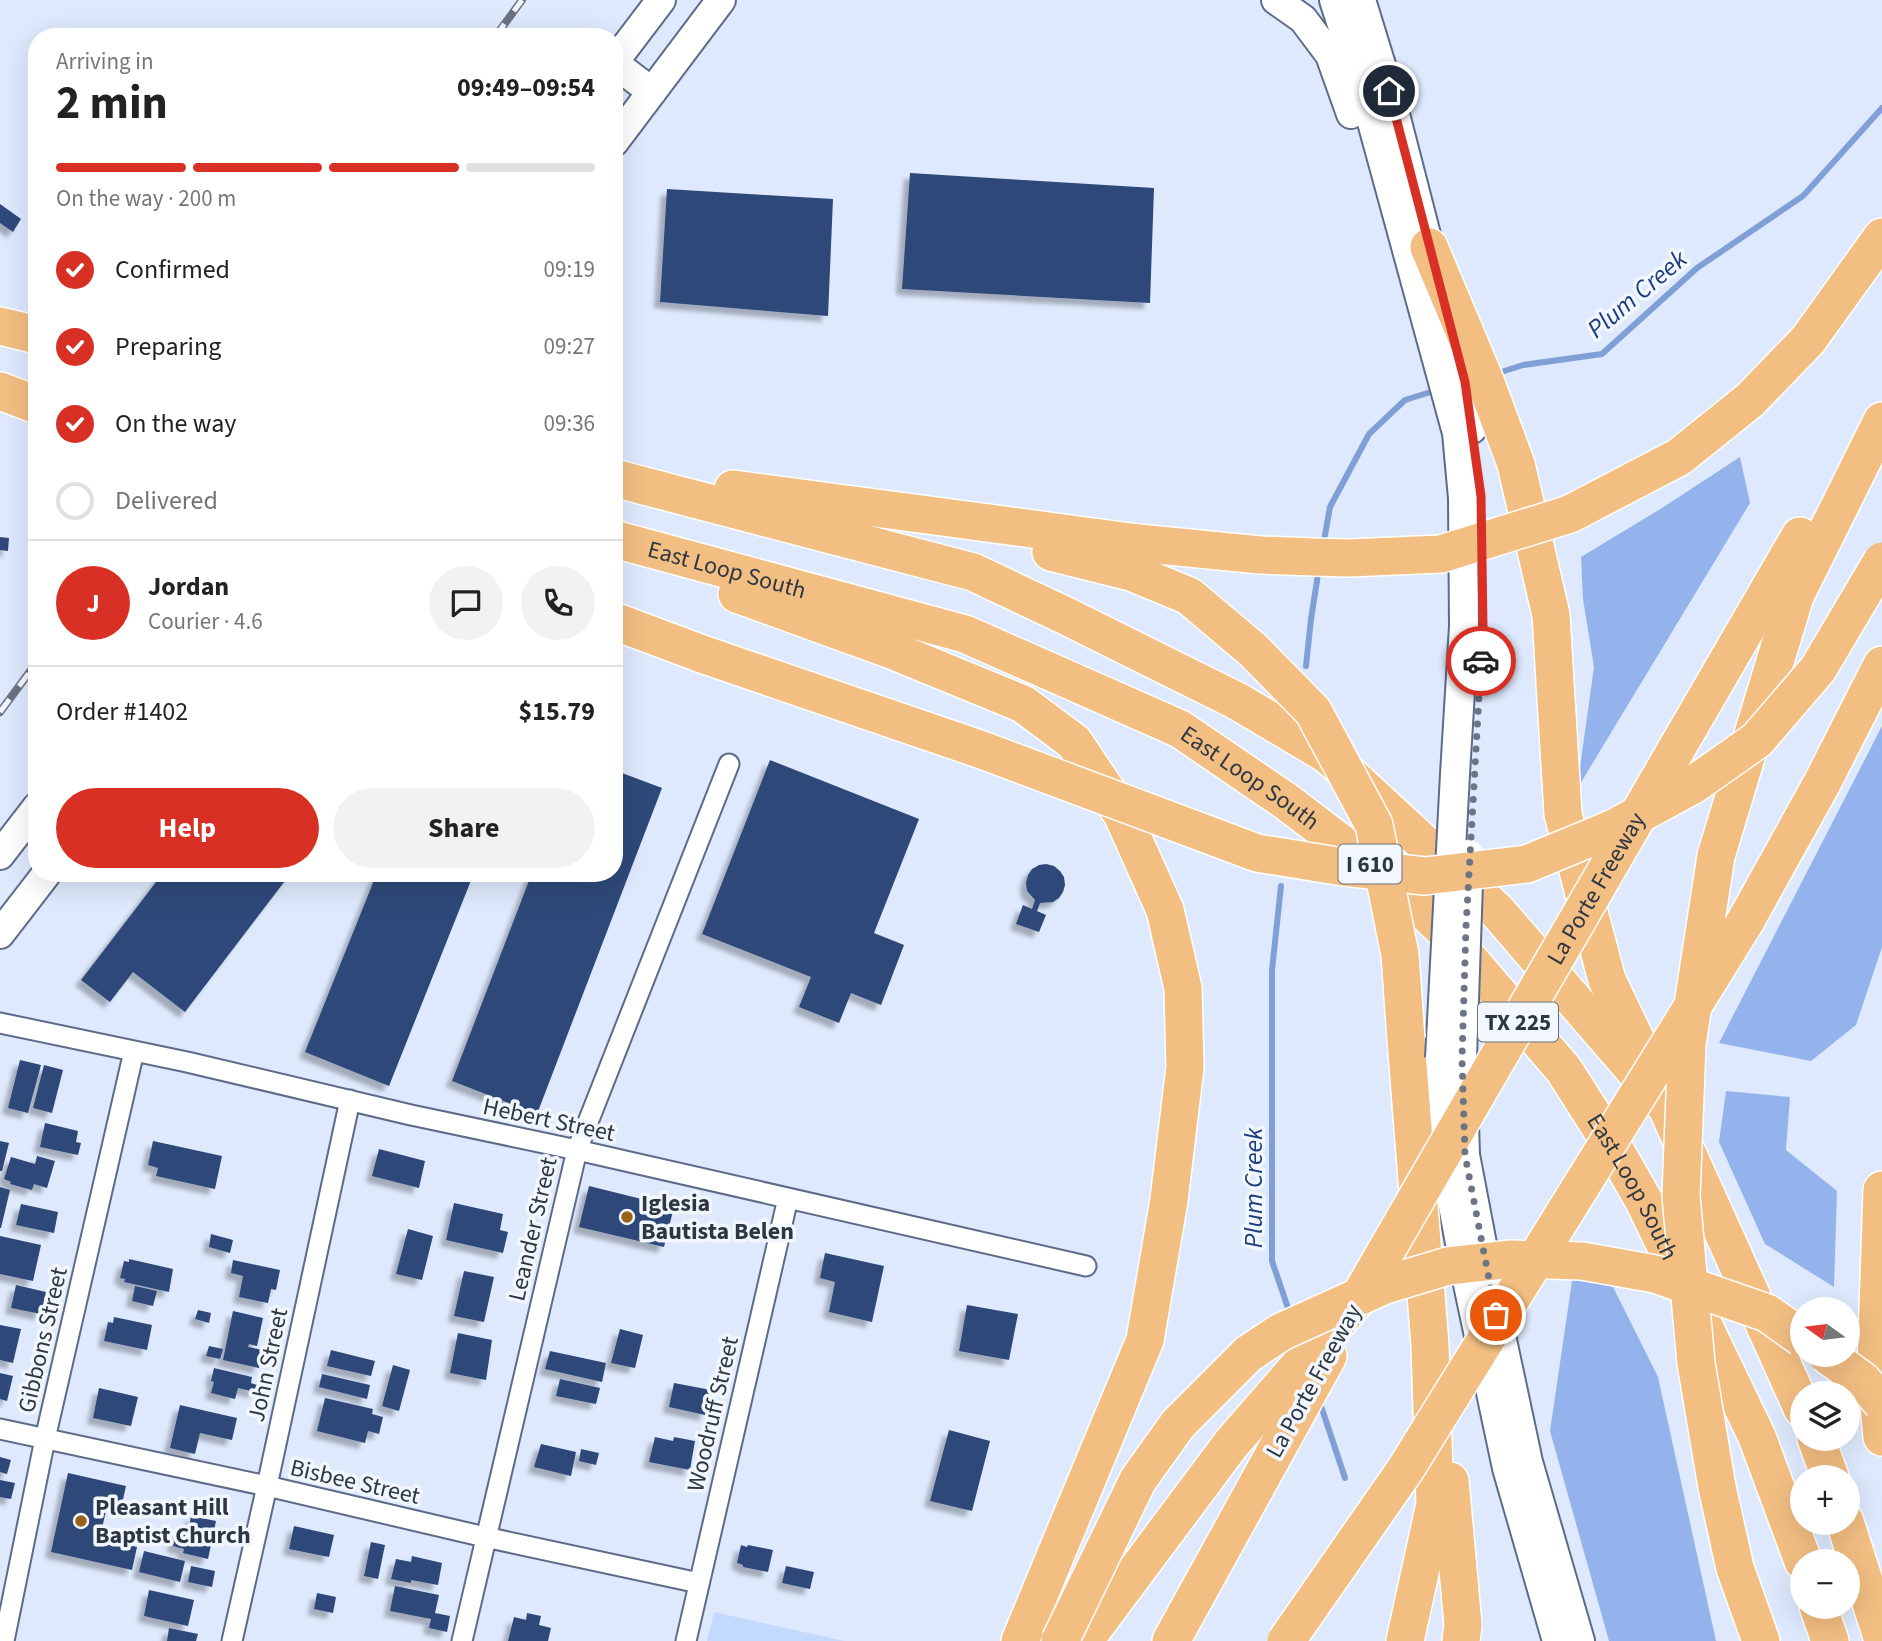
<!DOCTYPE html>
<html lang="en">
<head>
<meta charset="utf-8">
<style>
  body { margin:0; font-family:"Source Sans 3",sans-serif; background:#f2f2f2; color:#222; height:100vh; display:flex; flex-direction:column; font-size:26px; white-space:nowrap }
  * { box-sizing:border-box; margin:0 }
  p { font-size:23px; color:#767676 }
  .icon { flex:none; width:38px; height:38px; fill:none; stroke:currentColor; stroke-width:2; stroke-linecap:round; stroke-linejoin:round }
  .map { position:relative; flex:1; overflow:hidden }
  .sheet { position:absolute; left:28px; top:28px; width:595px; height:854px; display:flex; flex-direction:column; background:#fff; border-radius:28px; box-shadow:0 7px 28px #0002 }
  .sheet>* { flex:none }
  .needle { width:46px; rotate:284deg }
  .fabs { position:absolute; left:1790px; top:1297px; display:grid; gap:14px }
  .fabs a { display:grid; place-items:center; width:70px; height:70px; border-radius:50%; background:#fff; box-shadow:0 7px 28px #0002; font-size:35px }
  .pin { position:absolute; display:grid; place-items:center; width:60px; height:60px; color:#fff; margin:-30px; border:4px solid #fff; border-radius:50%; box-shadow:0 2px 7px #0007 }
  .courier { position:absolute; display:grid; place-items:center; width:70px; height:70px; margin:-35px; border:5px solid #d93025; border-radius:50%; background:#fff; color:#222; box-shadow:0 2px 9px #0007 }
  .overview em { font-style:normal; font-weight:700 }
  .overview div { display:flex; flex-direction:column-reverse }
  .overview { display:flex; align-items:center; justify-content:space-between; height:119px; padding:0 28px }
  h1 { font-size:46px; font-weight:700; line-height:52px }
  .bar { display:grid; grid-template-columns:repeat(4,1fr); gap:10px 7px; align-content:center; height:84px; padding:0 28px }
  .bar i { height:9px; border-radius:5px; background:#e0e0e0 }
  .bar .current { background:#d93025 }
  .bar p { grid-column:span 4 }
  .line { display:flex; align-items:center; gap:18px; padding:0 28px; border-top:2px solid #e0e0e0 }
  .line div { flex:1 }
  .round { display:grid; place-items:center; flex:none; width:74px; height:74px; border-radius:37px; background:#f2f2f2 }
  ol { padding:0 28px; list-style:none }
  li { display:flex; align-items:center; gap:21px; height:77px }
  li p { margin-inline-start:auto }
  li .icon { padding:7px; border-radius:50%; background:#d93025; color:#fff; stroke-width:4 }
  li:last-child { color:#767676 }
  li i { width:38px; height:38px; border:4px solid #e0e0e0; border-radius:50% }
  .cta { display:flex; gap:14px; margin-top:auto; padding:14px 28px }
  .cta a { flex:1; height:80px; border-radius:42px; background:#d93025; color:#fff; font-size:28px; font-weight:700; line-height:80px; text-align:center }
  .cta a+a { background:#f2f2f2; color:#222 }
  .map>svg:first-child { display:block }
  .green { fill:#c3d9fe }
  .forest { fill:#94b3ec }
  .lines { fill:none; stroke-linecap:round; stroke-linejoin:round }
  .stream { stroke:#809fd6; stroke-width:6 }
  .building { fill:#2e4879; filter:url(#shadow) }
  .minor-casing { stroke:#5c6b87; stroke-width:23 }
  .secondary-casing { stroke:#5c6b87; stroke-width:32 }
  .motorway-casing { stroke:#fff; stroke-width:40 }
  .minor { stroke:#fff; stroke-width:19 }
  .secondary { stroke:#fff; stroke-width:28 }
  .motorway { stroke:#f2be82; stroke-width:37 }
  .rail-casing { stroke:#6b7382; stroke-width:8 }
  .rail { stroke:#f2f6fd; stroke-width:5; stroke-dasharray:16; stroke-linecap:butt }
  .secondary-bridge-casing { stroke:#5c6b87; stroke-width:32; stroke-linecap:butt }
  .motorway-bridge-casing { stroke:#fff; stroke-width:40; stroke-linecap:butt }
  .secondary-bridge { stroke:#fff; stroke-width:28 }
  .motorway-bridge { stroke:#f2be82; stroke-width:37 }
  .done { stroke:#6c7584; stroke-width:7; stroke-dasharray:0 12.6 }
  .route { stroke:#d93025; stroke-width:9 }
  .poi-dot { fill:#976218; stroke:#f2f6fd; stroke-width:2.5 }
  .labels { text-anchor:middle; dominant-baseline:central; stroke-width:7; stroke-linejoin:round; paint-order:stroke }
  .shield { fill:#f2f6fd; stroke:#6a707b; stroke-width:2 }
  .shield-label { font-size:23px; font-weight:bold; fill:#2f3643 }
  .street-label { font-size:24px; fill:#2f3643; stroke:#f2f6fd }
  .poi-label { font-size:24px; font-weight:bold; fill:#2f3643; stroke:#f2f6fd; text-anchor:start }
  .water-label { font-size:26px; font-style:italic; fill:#1b3d7f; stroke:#f2f6fd }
</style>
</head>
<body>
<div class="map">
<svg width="1882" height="1641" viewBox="0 0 1882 1641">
  <defs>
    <filter id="shadow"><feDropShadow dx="-6" dy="6" stdDeviation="2" flood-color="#0004"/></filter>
  </defs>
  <rect width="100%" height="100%" fill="#dee9fd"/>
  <path class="green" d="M714 1612 844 1641H707Z"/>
  <path class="forest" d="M1740 457 1750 503 1577 789 1594 667 1583 599 1581 557 1662 508Z
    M1882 726V947L1856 1025 1811 1061 1719 1043Z
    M1726 1091 1790 1097 1786 1150 1837 1191 1834 1287 1765 1244 1719 1142Z
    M1575 1261 1607 1275 1658 1377 1716 1641H1609L1550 1431Z"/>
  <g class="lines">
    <path class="stream" d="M1495 374 1523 365 1602 354 1697 268 1803 196 1882 108
      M1323 546 1330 507 1369 434 1405 400 1437 390
      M1306 666 1311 619 1319 568
      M1281 886 1272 970V1261L1290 1314
      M1319 1400 1345 1478"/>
  </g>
  <path class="building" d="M910 173 1154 188 1150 303 902 289Z
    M667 189 833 199 828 316 660 302Z
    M0 204 21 219 13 232 0 223Z
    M0 537 9 538 8 551 0 550Z
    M770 760 919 819 874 933 904 945 881 1005 851 993 839 1023 799 1007 811 977 702 934Z
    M614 770 662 788 537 1114 452 1081 532 873H614Z
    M1046 864 1054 866 1060 871 1064 877 1065 885 1063 892 1059 898 1053 902 1040 903 1037 911 1046 915 1039 932 1016 924 1023 905 1032 909 1035 900 1027 891 1026 883 1028 875 1032 869 1039 865Z
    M163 873H291L185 1012 133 972 110 1002 81 980Z
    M377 873H474L389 1086 305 1052Z
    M20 1060 41 1065 28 1113 8 1108Z
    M44 1065 63 1070 52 1113 33 1108Z
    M45 1123 78 1131 76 1142 81 1143 78 1155 40 1147Z
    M0 1141 9 1143 2 1171H0Z
    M153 1141 222 1156 215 1189 156 1176 158 1168 148 1165Z
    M379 1149 425 1161 419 1188 372 1176Z
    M37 1156 55 1161 47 1188 34 1184 32 1190 10 1184 11 1182 4 1179 11 1157 35 1164Z
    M589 1186 674 1207 664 1247 579 1227Z
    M0 1187 10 1190 1 1228H0Z
    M454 1203 503 1214 500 1230 508 1232 503 1253 446 1240Z
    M21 1204 58 1212 54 1233 16 1225Z
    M408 1229 433 1236 422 1280 396 1274Z
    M211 1234 233 1240 230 1253 209 1247Z
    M0 1236 41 1245 33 1281 0 1274Z
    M825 1253 884 1266 872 1322 829 1312 835 1282 820 1278Z
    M129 1259 173 1269 169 1292 124 1282 125 1279 120 1278 124 1261 129 1262Z
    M233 1260 280 1270 276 1290 271 1289 268 1303 239 1297 243 1276 231 1273Z
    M464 1271 494 1277 484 1322 454 1316Z
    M16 1285 46 1292 41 1314 11 1308Z
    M135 1286 157 1291 153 1306 132 1301Z
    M967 1305 1018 1314 1009 1360 959 1351Z
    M198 1310 211 1313 209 1323 195 1319Z
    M233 1311 263 1318 257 1346 249 1344 248 1347 263 1350 259 1368 223 1360Z
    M114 1317 152 1325 147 1350 104 1341 108 1322 113 1323Z
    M0 1325 21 1329 13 1363 0 1360Z
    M620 1329 643 1335 635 1368 611 1363Z
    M458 1333 492 1340 486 1380 450 1373Z
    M209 1346 223 1349 220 1359 206 1356Z
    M331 1350 375 1361 371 1376 327 1366Z
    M550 1351 606 1363 602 1382 545 1369Z
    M393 1365 410 1370 399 1411 382 1406Z
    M214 1368 252 1377 251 1383 257 1385 255 1392 238 1388 235 1399 211 1393 214 1382 211 1381Z
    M0 1373 13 1376 7 1401 0 1399Z
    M322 1374 370 1385 367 1399 319 1387Z
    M560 1379 600 1388 596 1404 556 1396Z
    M674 1383 711 1390 705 1415 669 1407Z
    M99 1388 138 1397 131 1426 93 1418Z
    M325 1398 373 1409 372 1414 383 1417 379 1434 368 1431 365 1443 317 1431Z
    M180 1405 237 1418 232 1440 200 1433 195 1454 170 1448Z
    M949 1430 990 1441 972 1511 930 1501Z
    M655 1437 673 1441 674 1437 695 1441 690 1470 649 1462Z
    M541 1444 576 1452 571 1476 534 1467Z
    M581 1449 599 1453 596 1465 579 1461Z
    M0 1457 11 1460 7 1474 0 1472Z
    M68 1473 126 1486 122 1504 108 1501 100 1538 137 1547 132 1570 51 1552Z
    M0 1480 15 1483 11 1499 0 1497Z
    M191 1516 216 1521 208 1559 183 1553 184 1549 173 1546 176 1530 188 1533Z
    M294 1526 334 1535 329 1557 289 1549Z
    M371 1542 385 1545 378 1579 364 1576Z
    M741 1545 747 1547 748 1545 773 1550 768 1572 743 1567V1565L737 1563Z
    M144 1551 185 1561 180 1582 139 1572Z
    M412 1556 442 1563 438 1585 411 1580V1583L391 1579 396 1559 411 1562Z
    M191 1566 215 1571 212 1587 188 1582Z
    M786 1566 814 1572 810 1589 782 1583Z
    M395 1586 439 1595 435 1613 450 1616 447 1632 429 1628 431 1619 390 1611Z
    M149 1590 194 1600 188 1626 144 1616Z
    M317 1593 336 1597 333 1613 314 1609Z
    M527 1613 541 1616 539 1625 551 1628 548 1641H508L514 1617 526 1620Z
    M169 1628 198 1634 196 1641H167Z"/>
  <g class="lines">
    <defs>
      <path id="minor" d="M0 1023 187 1062 411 1115 577 1150 1086 1266
        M0 1429 267 1486 485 1537 699 1583
        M4 1641 45 1439 134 1051
        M232 1641 267 1486 350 1100
        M462 1641 577 1150 729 764
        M686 1641 788 1198"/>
      <path id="secondary" d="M1276 0 1303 19 1330 55 1351 114
        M1334 0 1366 100 1457 433 1463 498 1464 626 1455 774
        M1361 0 1389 91 1434 266
        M614 62 661 0
        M614 63 652 92
        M614 142 721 0
        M1454 342 1465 382 1472 429
        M0 855 37 807
        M0 934 47 873
        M1440 1058 1444 1157 1465 1270 1507 1468 1557 1641
        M1462 1058 1465 1155 1486 1265 1528 1462 1580 1641"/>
      <g id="motorway">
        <path d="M1429 247 1484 378 1516 464 1551 615 1563 814 1607 980 1648 1066"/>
        <path d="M0 326 37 335"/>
        <path d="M0 391 37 405"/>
        <path d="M1750 400 1808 340 1882 237"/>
        <path d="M614 478 973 572 1066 616 1237 701 1328 755 1497 911 1667 1108 1802 1408"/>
        <path d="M733 489 1138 543"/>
        <path id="s1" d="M614 539 965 634 1180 729 1287 802 1406 893 1443 929 1564 1070 1616 1152 1644 1201 1757 1437 1803 1561"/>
        <path d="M1051 552 1131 572"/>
        <path d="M737 594 889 649 1023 704 1074 742 1122 814 1165 910 1183 988 1185 1067 1169 1200 1145 1340 1020 1641"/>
        <path d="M614 621 702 654"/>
        <path d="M1677 748 1800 536"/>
        <path d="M1716 856 1795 596 1882 421"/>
        <path d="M1745 922 1822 783 1882 665"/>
        <path d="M1882 1190 1876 1370 1882 1437"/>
        <path d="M1816 1438 1830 1477"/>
        <path d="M1450 1481 1463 1625 1461 1641"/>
        <path d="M1845 1522 1882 1637"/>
        <path d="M1735 1568 1761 1641"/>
        <path d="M1818 1606 1830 1641"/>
        <path d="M1084 1641 1231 1444 1360 1296"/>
        <path d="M1171 1641 1328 1356"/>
        <path d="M1405 1641 1435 1504 1430 1345 1406 1039"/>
      </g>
    </defs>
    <use href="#minor" class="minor-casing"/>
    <use href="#secondary" class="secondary-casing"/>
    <use href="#motorway" class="motorway-casing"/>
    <use href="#minor" class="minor"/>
    <use href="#secondary" class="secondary"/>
    <use href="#motorway" class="motorway"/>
    <defs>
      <path id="rail" d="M495 37 522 0
        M0 712 37 662"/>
    </defs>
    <use href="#rail" class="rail-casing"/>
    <use href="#rail" class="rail"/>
    <defs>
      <path id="secondary-bridge" d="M1440 1058 1455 774
        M1462 1058 1469 854"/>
      <g id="motorway-bridge">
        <path d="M1138 543 1260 555 1314 557 1349 558 1441 554 1570 514 1679 457 1750 400"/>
        <path d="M1131 572 1189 596 1253 650 1313 711 1374 825 1400 955 1406 1039"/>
        <path d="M702 654 982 750 1257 853 1343 867 1425 876 1527 864 1614 828 1693 785 1757 740 1818 669 1882 561"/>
        <path d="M1716 856 1687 1044 1681 1196 1696 1363 1717 1487 1735 1568"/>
        <path id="s2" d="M1360 1296 1677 748"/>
        <path d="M1826 1354 1863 1381 1882 1403"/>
        <path d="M1060 1641 1138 1480 1178 1424 1248 1354 1281 1332 1385 1285 1448 1266 1512 1259 1582 1261 1655 1274 1767 1313 1802 1338"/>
        <path d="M1286 1641 1405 1470 1745 922"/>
      </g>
    </defs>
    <use href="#secondary-bridge" class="secondary-bridge-casing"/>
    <use href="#motorway-bridge" class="motorway-bridge-casing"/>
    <use href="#secondary-bridge" class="secondary-bridge"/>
    <use href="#motorway-bridge" class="motorway-bridge"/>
  </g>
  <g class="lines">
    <path class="done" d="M1481 661 1466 927 1462 1058 1465 1155 1496 1315"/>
    <path class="route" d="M1389 91 1465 382 1481 496 1483 627 1481 661"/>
  </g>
  <g class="poi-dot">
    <circle cx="627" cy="1217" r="7"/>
    <circle cx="81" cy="1521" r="7"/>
  </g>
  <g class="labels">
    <g class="shield">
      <rect x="1338.5" y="844.5" width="63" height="39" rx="5"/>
      <rect x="1478" y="1002.5" width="80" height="39" rx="5"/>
    </g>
    <g class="shield-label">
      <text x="1370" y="864">I 610</text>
      <text x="1518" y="1022">TX 225</text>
    </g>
    <g class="street-label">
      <text stroke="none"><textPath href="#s1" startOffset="117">East Loop South</textPath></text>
      <text stroke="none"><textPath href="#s1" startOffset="684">East Loop South</textPath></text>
      <text stroke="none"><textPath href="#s2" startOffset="471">La Porte Freeway</textPath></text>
      <text transform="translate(549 1120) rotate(12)">Hebert Street</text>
      <text stroke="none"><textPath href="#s1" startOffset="1251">East Loop South</textPath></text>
      <text transform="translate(533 1229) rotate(-77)">Leander Street</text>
      <text transform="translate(43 1340) rotate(-77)">Gibbons Street</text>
      <text transform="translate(268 1365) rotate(-78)">John Street</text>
      <text transform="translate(1314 1381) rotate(-61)">La Porte Freeway</text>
      <text transform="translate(713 1414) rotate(-77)">Woodruff Street</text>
      <text transform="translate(355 1482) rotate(13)">Bisbee Street</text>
    </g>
    <g class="poi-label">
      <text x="641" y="1203">Iglesia<tspan x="641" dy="28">Bautista Belen</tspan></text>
      <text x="95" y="1507">Pleasant Hill<tspan x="95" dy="28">Baptist Church</tspan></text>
    </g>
    <g class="water-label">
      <text transform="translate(1637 294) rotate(-40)">Plum Creek</text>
      <text transform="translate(1253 1188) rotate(-90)">Plum Creek</text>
    </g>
  </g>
</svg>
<div class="fabs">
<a><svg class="needle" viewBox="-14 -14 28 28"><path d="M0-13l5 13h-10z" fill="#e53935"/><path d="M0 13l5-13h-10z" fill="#767676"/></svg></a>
<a><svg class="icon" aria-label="layers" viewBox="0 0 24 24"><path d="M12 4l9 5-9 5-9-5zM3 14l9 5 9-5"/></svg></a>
<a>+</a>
<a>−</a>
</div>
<div class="pin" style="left:1496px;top:1315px;background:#ea580c"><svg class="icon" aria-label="bag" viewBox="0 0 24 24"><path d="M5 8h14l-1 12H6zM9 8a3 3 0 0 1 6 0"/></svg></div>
<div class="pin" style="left:1389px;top:91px;background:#1f2937"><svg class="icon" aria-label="home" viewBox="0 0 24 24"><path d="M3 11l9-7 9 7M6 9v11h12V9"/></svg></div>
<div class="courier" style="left:1481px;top:661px"><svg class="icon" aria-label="car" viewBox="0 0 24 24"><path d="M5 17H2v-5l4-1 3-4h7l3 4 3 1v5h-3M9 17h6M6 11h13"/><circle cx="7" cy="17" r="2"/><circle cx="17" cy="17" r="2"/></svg></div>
<section class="sheet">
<div class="overview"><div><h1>2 min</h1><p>Arriving in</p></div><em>09:49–09:54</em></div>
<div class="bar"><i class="current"></i><i class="current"></i><i class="current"></i><i></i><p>On the way · 200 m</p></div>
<ol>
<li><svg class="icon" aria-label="check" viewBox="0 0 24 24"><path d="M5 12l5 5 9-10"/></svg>Confirmed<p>09:19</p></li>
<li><svg class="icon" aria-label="check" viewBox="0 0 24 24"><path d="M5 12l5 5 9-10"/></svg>Preparing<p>09:27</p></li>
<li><svg class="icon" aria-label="check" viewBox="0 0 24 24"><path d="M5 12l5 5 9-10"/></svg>On the way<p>09:36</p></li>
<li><i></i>Delivered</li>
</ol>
<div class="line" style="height:126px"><b class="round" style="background:#d93025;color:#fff">J</b><div><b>Jordan</b><p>Courier · 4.6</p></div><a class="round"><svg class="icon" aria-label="chat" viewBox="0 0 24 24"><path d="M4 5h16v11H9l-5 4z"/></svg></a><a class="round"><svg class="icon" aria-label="phone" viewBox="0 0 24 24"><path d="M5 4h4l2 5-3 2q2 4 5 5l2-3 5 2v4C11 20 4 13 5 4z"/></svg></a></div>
<div class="line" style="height:91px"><div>Order #1402</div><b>$15.79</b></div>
<div class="cta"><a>Help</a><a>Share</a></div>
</section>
</div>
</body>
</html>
